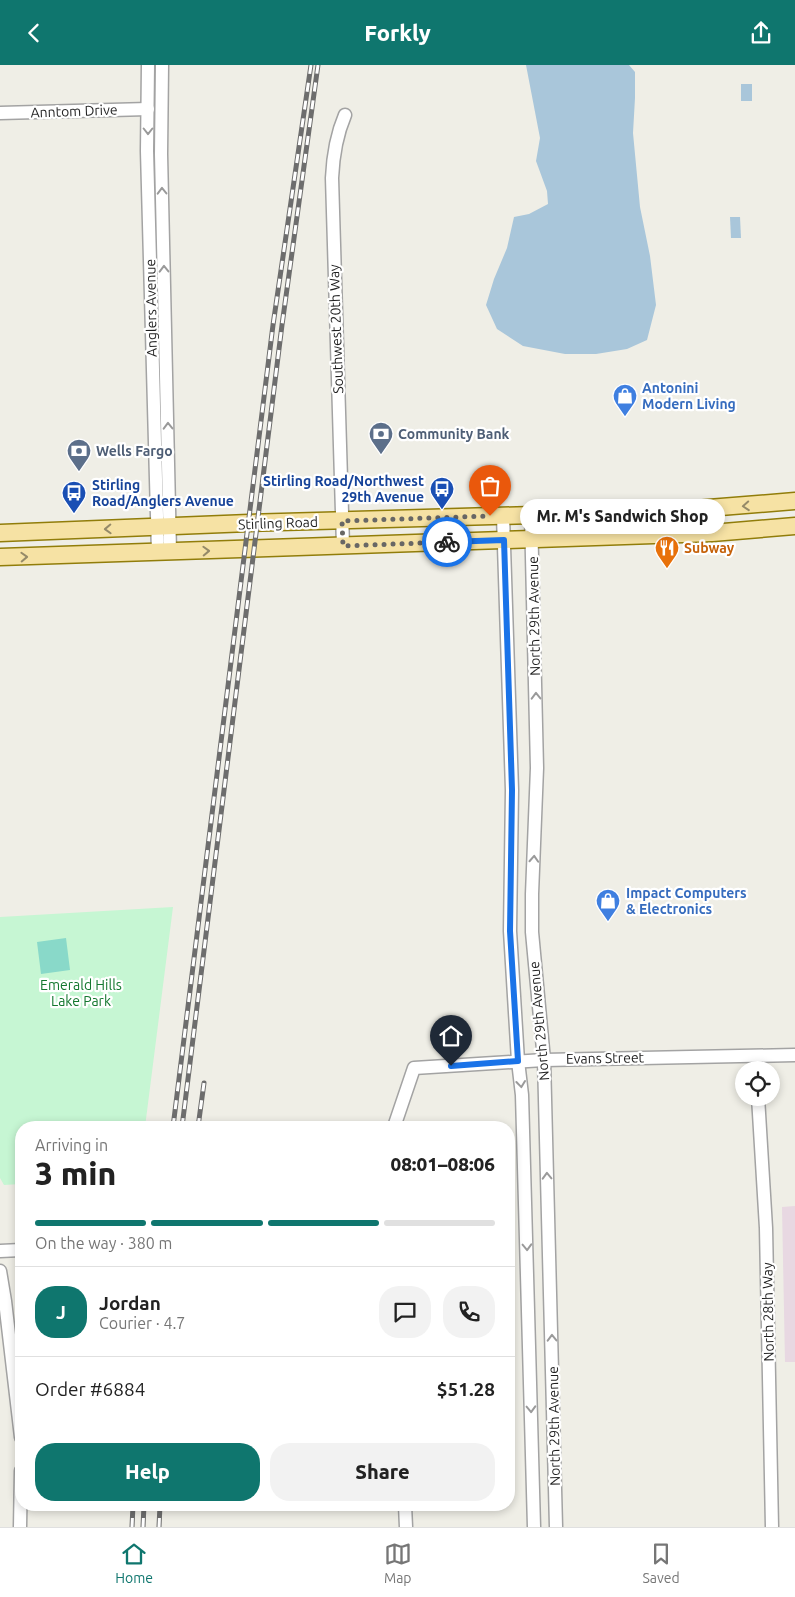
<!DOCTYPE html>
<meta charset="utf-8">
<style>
body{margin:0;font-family:Ubuntu,sans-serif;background:#f2f2f2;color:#222;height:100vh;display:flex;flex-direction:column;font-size:19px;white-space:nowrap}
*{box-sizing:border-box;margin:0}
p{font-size:16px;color:#767676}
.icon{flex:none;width:28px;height:28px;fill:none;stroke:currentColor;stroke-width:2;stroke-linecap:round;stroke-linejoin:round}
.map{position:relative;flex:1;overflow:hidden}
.drawer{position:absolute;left:15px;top:1056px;width:500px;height:390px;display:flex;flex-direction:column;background:#fff;border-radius:20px;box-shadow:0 2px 8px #0003}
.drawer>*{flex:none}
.buttons{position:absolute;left:735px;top:996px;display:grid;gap:10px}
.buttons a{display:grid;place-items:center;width:45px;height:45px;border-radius:50%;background:#fff;box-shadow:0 2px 8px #0003;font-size:25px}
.pin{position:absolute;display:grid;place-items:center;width:42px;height:42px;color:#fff;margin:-51px -21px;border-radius:50% 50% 50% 0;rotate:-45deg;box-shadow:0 0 5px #0007}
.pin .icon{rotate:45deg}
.courier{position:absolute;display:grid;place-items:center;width:50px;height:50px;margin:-25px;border:4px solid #1a73e8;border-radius:50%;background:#fff;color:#222;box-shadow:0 1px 6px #0007}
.bubble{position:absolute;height:35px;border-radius:18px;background:#fff;box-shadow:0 2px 8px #0003;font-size:16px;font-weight:800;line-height:35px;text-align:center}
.headline em{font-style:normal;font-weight:800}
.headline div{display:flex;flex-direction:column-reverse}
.headline{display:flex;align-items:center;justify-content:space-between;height:85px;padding:0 20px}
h1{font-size:32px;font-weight:800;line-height:38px}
.bar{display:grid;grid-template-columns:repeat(4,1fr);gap:8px 5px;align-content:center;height:60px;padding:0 20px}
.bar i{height:6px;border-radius:4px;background:#e0e0e0}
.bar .on{background:#0f766e}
.bar p{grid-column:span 4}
.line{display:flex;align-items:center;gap:12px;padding:0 20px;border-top:1px solid #e0e0e0}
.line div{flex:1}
.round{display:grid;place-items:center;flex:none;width:52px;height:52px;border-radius:20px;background:#f2f2f2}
.primary-button{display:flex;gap:10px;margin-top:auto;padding:10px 20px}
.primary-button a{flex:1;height:58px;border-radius:20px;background:#0f766e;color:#fff;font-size:20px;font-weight:800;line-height:58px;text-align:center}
.primary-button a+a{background:#f2f2f2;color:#222}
header{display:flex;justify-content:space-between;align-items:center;height:65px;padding:0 20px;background:#0f766e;color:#fff;font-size:22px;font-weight:800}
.dock{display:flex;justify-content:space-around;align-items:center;height:70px;border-top:1px solid #e0e0e0;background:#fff;font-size:14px;color:#767676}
.dock a{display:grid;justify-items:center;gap:2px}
.dock .on{color:#0f766e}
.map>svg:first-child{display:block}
.industrial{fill:#e8d8e2}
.park{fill:#c6f6d3}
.pitch{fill:#89d9c9}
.water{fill:#a9c6da}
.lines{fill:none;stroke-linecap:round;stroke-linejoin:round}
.minor-casing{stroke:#a3a3a3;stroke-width:15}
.major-casing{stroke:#917d0a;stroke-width:19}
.minor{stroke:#fff;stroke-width:12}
.major{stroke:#f6e2a4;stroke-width:16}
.rail-casing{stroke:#6d6d6d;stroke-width:5}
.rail{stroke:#fff;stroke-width:3;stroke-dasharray:9;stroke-linecap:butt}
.oneway{stroke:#9a9a9a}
.oneway2{stroke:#958a68}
.done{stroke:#686765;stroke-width:5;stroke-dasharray:0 9}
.route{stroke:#1a73e8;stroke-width:6}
.labels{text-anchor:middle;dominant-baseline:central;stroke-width:4.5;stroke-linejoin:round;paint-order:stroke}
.street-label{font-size:14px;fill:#1f1f1f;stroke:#fff}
.shop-label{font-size:14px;font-weight:bold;fill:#366cbe;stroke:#fff;text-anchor:start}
.service-label{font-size:14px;font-weight:bold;fill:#4e5e75;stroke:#fff;text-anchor:start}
.transit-label{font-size:14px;font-weight:bold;fill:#164399;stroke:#fff;text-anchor:end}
.food-label{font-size:14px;font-weight:bold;fill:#c56008;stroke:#fff;text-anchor:start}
.park-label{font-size:14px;fill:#13772e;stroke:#fff}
</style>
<header><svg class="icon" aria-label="back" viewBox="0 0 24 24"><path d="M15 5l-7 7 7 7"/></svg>Forkly<svg class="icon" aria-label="share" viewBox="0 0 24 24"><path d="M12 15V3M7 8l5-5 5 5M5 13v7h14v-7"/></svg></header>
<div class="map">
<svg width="795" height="1462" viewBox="0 0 795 1462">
<rect width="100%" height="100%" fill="#efeee6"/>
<g class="industrial">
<path d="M795,1141v156h-10l-3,-155z"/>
<path d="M165,1440h144l-144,3z"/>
</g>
<path class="park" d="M173,842l-28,220h-124v57l-17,1 -4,-7v-261z"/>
<path class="pitch" d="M66,873l4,32 -29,4 -4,-32z"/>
<g class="water">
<path d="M526,0h103l6,7v26l-2,35 7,74 10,49 6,49 -9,35 -20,9 -31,5h-31l-42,-8 -26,-17 -11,-24 8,-26 13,-31 7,-31 15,-3 19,-10 -1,-13 -11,-30 4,-23z"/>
<rect x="741" y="19" width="11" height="17"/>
<path d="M730,152h10l1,21h-10z"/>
</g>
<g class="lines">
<defs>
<g id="minor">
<path d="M148,0l-1,86 11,401"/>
<path d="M162,0l-1,89 9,398"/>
<path d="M0,48l148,-4"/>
<path d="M531,450l6,253 -5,126v38l12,128 12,467"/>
<path d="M503,451l9,274 -2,141 8,130 4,34 12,432"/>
<path d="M343,481l-11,-368c1,-22 4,-42 13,-63"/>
<path d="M758,1032l8,131 6,299"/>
<path d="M395,1062v-3l19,-56 130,-8 251,-5"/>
<path d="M0,1186l21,-1"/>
<path d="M0,1206l5,30 16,136"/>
<path d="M405,1440l1,22"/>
<path d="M20,1462l1,-56"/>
</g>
<g id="major">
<path d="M0,468l249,-10 422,-12 124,-10"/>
<path d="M0,492l712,-24 83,-7"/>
</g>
</defs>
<use href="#minor" class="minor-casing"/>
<use href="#major" class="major-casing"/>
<use href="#minor" class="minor"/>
<use href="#major" class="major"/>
<defs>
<g id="rail">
<path d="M173,1062l100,-802 38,-260"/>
<path d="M182,1062l100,-802 36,-260"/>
<path d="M198,1062l6,-44"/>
<path d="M132,1462l1,-22"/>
<path d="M143,1462l1,-22"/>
<path d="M159,1462l1,-22"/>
</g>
</defs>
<use href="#rail" class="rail-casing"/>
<use href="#rail" class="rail"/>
</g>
<defs><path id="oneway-chevron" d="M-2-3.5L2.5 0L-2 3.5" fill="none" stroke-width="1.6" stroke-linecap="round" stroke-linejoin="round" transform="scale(1.25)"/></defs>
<g class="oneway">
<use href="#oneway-chevron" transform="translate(148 66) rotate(90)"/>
<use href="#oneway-chevron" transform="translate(162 126) rotate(-91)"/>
<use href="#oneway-chevron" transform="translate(164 204) rotate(-91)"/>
<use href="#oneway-chevron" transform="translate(168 361) rotate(-91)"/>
<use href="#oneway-chevron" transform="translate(536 631) rotate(-91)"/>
<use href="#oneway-chevron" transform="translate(534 794) rotate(-87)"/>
<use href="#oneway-chevron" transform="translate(521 1019) rotate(83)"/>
<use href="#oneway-chevron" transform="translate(547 1111) rotate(-92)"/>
<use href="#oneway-chevron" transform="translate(527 1182) rotate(88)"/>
<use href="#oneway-chevron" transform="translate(552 1273) rotate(-91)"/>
<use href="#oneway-chevron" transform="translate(531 1344) rotate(88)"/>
</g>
<g class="oneway2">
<use href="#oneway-chevron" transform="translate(746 441) rotate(176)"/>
<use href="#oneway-chevron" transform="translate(108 464) rotate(178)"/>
<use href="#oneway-chevron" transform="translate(206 486) rotate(-2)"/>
<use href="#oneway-chevron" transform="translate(24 492) rotate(-2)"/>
</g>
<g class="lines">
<path class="done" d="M447,477l-104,4 -1,-25 148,-5"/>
<path class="route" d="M447,477l57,-2 8,250 -2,141 8,130 -67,5"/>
</g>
<defs>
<symbol id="shop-pin" viewBox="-11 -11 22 30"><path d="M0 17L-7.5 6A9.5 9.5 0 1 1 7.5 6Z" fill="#3f7fe0" stroke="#fff"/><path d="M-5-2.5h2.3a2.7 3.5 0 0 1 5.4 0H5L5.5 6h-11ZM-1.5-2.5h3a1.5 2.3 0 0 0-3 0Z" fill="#fff"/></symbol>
<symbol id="bank-pin" viewBox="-11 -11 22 30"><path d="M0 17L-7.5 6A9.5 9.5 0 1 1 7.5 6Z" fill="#5c6f8a" stroke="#fff"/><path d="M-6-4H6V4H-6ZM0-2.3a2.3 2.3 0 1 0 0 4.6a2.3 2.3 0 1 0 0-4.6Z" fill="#fff"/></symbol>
<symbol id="bus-pin" viewBox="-11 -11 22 30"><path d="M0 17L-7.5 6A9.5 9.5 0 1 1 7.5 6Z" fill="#1a4fb4" stroke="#fff"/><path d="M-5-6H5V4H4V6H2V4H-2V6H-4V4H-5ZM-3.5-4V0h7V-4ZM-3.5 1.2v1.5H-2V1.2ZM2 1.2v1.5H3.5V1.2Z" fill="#fff"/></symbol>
<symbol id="restaurant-pin" viewBox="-11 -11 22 30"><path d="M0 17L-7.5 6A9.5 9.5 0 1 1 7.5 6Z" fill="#e8710a" stroke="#fff"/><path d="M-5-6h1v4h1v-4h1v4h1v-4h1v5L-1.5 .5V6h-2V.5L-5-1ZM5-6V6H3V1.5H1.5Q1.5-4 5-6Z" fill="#fff"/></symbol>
</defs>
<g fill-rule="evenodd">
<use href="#shop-pin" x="611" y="317" width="28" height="38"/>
<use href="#bank-pin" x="367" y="355" width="28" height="38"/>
<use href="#bank-pin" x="65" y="372" width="28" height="38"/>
<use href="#bus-pin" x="428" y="410" width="28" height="38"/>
<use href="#bus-pin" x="60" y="414" width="28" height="38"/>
<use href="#restaurant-pin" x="653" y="469" width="28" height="38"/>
<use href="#shop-pin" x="594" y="822" width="28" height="38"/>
</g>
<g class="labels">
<g class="street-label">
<text transform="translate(74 46) rotate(-2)">Anntom Drive</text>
<text transform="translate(151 243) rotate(-91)">Anglers Avenue</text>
<text transform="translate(336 264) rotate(-92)">Southwest 20th Way</text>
<text transform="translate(278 458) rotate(-2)">Stirling Road</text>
<text transform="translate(534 551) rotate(-91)">North 29th Avenue</text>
<text transform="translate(539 956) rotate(-95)">North 29th Avenue</text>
<text transform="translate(605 993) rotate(-1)">Evans Street</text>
<text transform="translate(768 1247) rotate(-91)">North 28th Way</text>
<text transform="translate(554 1361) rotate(-91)">North 29th Avenue</text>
</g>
<g class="shop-label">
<text x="642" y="323">Antonini<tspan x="642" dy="16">Modern Living</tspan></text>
<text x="626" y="828">Impact Computers<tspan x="626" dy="16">&amp; Electronics</tspan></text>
</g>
<g class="service-label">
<text x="398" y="369">Community Bank</text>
<text x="96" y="386">Wells Fargo</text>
</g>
<g class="transit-label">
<text x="424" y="416">Stirling Road/Northwest<tspan x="424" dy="16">29th Avenue</tspan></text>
<text x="92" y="420" text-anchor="start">Stirling<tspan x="92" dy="16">Road/Anglers Avenue</tspan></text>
</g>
<g class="food-label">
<text x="684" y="483">Subway</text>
</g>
<g class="park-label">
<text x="81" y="920">Emerald Hills<tspan x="81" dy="16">Lake Park</tspan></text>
</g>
</g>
</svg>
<div class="buttons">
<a><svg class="icon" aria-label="locate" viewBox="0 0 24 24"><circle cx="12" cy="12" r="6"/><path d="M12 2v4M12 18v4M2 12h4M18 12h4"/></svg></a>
</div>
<div class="pin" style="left:490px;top:451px;background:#ea580c"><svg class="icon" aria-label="bag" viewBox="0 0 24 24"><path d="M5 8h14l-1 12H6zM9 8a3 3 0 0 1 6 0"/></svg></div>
<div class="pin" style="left:451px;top:1001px;background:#1f2937"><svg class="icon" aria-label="home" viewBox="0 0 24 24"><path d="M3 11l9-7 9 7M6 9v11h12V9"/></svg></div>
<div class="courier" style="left:447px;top:477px"><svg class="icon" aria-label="bike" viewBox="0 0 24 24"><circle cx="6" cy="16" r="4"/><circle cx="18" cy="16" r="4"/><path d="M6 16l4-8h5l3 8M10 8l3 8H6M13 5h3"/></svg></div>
<div class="bubble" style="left:520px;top:434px;width:205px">Mr. M's Sandwich Shop</div>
<section class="drawer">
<div class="headline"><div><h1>3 min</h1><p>Arriving in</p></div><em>08:01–08:06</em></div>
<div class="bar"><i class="on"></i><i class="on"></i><i class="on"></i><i></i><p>On the way · 380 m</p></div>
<div class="line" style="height:90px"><b class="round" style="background:#0f766e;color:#fff">J</b><div><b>Jordan</b><p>Courier · 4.7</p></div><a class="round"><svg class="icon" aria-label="chat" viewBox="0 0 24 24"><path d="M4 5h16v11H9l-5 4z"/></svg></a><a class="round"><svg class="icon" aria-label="phone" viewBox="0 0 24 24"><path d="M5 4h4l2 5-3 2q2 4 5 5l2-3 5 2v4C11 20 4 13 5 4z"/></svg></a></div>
<div class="line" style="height:65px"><div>Order #6884</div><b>$51.28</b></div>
<div class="primary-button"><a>Help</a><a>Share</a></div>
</section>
</div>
<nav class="dock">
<a class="on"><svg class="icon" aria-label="home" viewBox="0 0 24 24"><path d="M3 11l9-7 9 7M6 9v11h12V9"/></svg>Home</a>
<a><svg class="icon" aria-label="map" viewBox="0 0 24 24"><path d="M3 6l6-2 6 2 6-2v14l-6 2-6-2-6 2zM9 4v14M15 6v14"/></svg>Map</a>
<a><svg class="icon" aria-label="saved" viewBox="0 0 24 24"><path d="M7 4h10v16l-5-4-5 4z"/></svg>Saved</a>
</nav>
